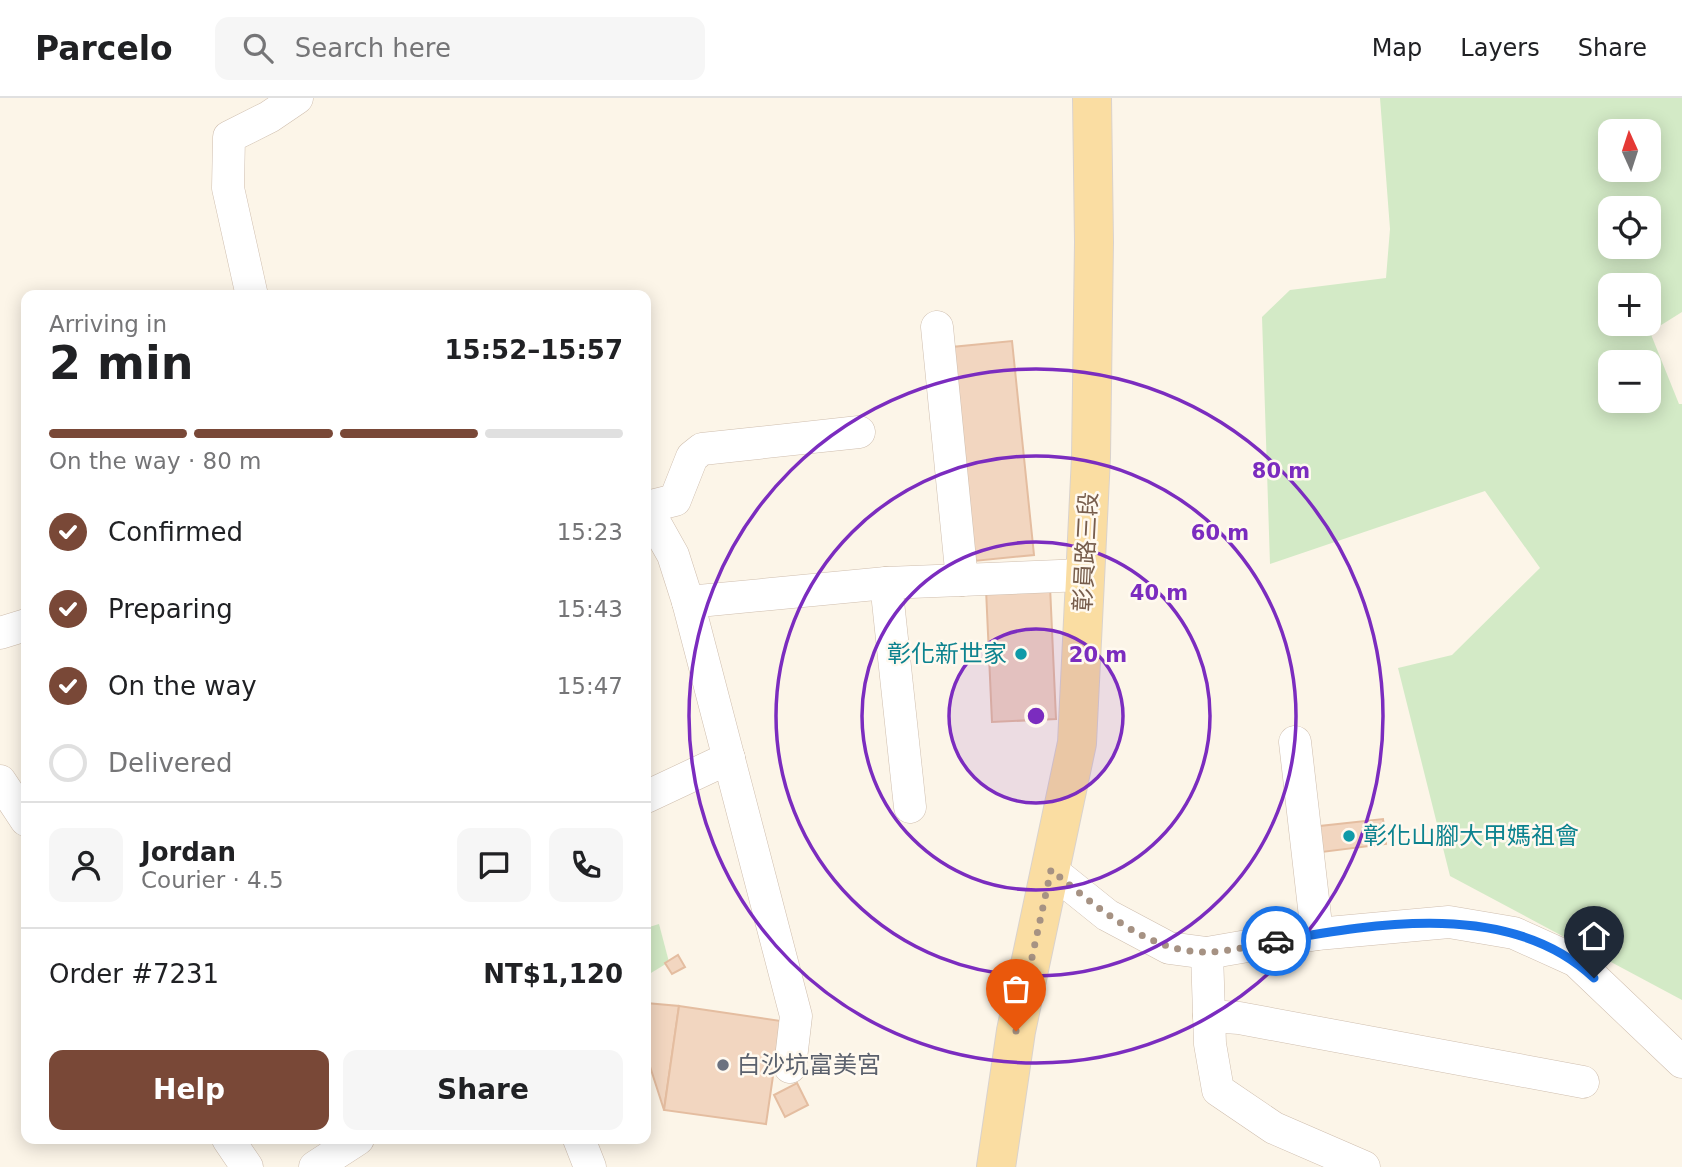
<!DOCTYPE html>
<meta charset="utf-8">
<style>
body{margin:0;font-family:"DejaVu Sans","Noto Sans TC",sans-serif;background:#f6f6f6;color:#202124;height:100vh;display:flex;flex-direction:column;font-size:26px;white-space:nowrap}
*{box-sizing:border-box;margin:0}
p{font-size:23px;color:#757577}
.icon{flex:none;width:38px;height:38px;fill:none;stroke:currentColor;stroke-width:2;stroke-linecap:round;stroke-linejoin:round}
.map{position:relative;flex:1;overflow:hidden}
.panel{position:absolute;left:21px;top:192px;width:630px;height:854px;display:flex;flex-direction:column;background:#fff;border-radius:14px;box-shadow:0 4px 18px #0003}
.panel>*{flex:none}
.needle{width:46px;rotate:357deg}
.buttons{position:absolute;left:1598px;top:21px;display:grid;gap:14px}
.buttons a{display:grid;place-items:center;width:63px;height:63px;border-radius:14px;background:#fff;box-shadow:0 4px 18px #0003;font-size:35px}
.pin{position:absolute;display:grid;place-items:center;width:60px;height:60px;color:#fff;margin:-72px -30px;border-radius:50% 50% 50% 0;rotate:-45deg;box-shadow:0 0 7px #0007}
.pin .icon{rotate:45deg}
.courier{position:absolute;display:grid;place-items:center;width:70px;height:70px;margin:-35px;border:5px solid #1a73e8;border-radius:50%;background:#fff;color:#222;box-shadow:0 2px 9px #0007}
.summary em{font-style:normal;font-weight:700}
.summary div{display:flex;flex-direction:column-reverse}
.summary{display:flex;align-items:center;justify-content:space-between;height:119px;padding:0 28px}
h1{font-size:46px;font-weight:700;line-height:52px}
.bar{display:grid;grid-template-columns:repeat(4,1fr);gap:10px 7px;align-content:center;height:84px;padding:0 28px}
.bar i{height:9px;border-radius:5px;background:#e0e0e0}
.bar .on{background:#794837}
.bar p{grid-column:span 4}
.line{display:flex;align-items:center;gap:18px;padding:0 28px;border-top:2px solid #e0e0e0}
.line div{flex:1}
.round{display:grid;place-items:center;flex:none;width:74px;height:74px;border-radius:14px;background:#f6f6f6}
ol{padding:0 28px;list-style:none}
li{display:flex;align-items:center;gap:21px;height:77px}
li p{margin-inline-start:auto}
li .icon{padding:7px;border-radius:50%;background:#794837;color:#fff;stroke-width:4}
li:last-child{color:#757577}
li i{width:38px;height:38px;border:4px solid #e0e0e0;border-radius:50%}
.button{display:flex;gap:14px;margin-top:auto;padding:14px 28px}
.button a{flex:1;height:80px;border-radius:14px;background:#794837;color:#fff;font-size:28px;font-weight:700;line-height:80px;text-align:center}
.button a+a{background:#f6f6f6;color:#202124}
header{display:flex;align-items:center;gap:42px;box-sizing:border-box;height:98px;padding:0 35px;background:#fff;border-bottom:2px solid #e0e0e0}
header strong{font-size:33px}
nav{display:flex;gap:38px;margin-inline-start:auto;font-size:24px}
.search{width:490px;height:63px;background:#f6f6f6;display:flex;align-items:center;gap:18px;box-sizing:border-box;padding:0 24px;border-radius:14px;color:#757577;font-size:26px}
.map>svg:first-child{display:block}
.green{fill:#d3eac6;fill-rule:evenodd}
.building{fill:#f2d6c0;stroke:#e4bda0;stroke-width:2}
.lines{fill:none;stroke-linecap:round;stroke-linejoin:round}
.minor-casing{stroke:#cfbeae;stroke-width:33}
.major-casing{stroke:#d9d2cd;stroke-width:40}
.minor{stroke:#fff;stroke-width:32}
.major{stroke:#fadda2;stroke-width:38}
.done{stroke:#a69283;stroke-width:7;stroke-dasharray:0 12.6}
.route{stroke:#1a73e8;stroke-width:9}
.ring{fill:none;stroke:#7b2cbf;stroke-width:3.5}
.culture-dot{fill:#0f9aa8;stroke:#fff9ef;stroke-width:2.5}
.worship-dot{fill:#6b7280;stroke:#fff9ef;stroke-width:2.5}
.labels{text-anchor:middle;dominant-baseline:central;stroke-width:5;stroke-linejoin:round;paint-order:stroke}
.street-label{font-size:24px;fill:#775d4c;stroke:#fff9ef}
.culture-label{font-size:24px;fill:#0d838f;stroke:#fff9ef;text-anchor:end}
.worship-label{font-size:24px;fill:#5b616d;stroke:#fff9ef;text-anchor:start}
.centre{fill:#7b2cbf;stroke:#fff9ef;stroke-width:3.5}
.ring-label{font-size:21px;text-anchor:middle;font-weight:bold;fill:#7b2cbf;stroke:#fff9ef;stroke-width:5;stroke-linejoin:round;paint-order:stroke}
</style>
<header>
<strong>Parcelo</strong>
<div class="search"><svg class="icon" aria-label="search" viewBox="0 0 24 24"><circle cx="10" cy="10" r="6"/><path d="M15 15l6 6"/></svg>Search here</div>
<nav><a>Map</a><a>Layers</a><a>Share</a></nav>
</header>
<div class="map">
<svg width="1682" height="1069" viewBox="0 0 1682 1069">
<rect width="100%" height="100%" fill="#fcf5e8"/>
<g class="green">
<path d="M1380,0h302v214l-32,20 29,72h3v596l-232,-124 -52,-208 54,-13 88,-87 -55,-77 -215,73 -8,-247 28,-27 96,-12 4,-49zM1610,33h38v39h-38zM1610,110h38v39h-38zM1610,187h38v39h-38zM1610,264h38v39h-38z"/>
<path d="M659,826l10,38 -23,14v-48z"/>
</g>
<g class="building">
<path d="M1012,243l22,214 -60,6 -22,-214z"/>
<path d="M1050,488l6,133 -64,3 -6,-133z"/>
<path d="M1383,721l3,25 -72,9 -3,-26z"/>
<path d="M678,857l7,12 -13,7 -7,-11z"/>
<path d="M646,905l33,3 -15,104 -18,-56z"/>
<path d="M679,908l102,15 -15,103 -102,-14z"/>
<path d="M797,985l11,22 -23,12 -11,-22z"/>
</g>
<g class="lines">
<defs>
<g id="minor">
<path d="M252,198l-24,-108 1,-51 40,-20 28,-19"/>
<path d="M937,229l25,253"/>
<path d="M646,409l27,48 15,47 198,-19 198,-8"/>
<path d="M647,409l28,-7 17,-43 10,-8 157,-17"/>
<path d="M886,485l24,224"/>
<path d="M688,504l108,414 -6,51"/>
<path d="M0,535l26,-8"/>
<path d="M1295,644l22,192"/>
<path d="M0,683l26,39"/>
<path d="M646,699l83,-39"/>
<path d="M1051,772l56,45 62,33 38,5 110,-19 132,-12 65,11 62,28 106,101"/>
<path d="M1207,855l3,91 8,46 56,38 90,39"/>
<path d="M1209,918l30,2 344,64"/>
<path d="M228,1041l19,28"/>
<path d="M579,1041l11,28"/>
<path d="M315,1069l43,-28"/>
</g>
<path id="major" d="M996,1069l20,-136 61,-288 14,-286 3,-215 -2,-144"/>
</defs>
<use href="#minor" class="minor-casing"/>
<use href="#major" class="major-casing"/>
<use href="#minor" class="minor"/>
<use href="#major" class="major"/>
</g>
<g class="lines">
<path class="done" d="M1016,933l35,-161c44,35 96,83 156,82 22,0 47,-7 69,-11"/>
<path class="route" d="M1276,843c101,-18 236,-41 318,37"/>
</g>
<circle cx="1036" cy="618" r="87" fill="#7b2cbf" fill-opacity=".12"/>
<g class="ring">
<circle cx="1036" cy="618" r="87"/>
<circle cx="1036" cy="618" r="174"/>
<circle cx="1036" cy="618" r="260"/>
<circle cx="1036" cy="618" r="347"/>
</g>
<g class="culture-dot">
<circle cx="1021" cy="556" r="7"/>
<circle cx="1349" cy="738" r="7"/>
</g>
<circle class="worship-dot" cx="723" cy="967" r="7"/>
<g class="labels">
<g class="street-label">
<text transform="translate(1086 454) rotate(-87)">彰員路三段</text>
</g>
<g class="culture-label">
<text x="1007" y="556">彰化新世家</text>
<text x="1363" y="738" text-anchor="start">彰化山腳大甲媽祖會</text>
</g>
<g class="worship-label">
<text x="737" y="967">白沙坑富美宮</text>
</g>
</g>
<circle cx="1036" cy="618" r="10" class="centre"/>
<g class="ring-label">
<text x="1281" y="380">80 m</text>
<text x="1220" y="442">60 m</text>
<text x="1159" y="502">40 m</text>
<text x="1098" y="564">20 m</text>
</g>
</svg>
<div class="buttons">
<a><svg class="needle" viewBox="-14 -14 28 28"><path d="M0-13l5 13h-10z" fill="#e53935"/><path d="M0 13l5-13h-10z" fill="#757577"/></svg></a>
<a><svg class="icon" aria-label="locate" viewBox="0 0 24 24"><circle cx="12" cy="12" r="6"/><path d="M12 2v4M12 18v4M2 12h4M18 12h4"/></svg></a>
<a>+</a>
<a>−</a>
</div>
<div class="pin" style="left:1016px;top:933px;background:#ea580c"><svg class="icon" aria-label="bag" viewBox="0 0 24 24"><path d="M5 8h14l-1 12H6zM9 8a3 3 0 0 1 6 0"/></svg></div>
<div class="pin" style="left:1594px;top:880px;background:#1f2937"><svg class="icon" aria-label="home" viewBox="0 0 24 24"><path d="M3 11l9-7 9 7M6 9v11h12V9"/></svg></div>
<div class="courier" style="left:1276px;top:843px"><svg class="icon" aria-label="car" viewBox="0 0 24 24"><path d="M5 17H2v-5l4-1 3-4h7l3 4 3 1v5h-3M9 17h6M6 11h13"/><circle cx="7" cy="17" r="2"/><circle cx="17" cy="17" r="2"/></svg></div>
<section class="panel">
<div class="summary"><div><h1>2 min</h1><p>Arriving in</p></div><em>15:52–15:57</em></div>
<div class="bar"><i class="on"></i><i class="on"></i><i class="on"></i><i></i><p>On the way · 80 m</p></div>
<ol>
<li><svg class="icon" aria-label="check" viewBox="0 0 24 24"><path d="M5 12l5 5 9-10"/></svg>Confirmed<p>15:23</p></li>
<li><svg class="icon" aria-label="check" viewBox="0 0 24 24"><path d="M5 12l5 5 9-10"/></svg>Preparing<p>15:43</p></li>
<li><svg class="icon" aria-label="check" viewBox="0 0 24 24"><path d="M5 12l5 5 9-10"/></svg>On the way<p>15:47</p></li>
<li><i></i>Delivered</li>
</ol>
<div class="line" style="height:126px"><a class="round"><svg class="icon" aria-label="person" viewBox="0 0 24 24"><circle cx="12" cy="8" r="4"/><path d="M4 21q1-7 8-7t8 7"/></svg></a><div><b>Jordan</b><p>Courier · 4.5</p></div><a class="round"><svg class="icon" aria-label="chat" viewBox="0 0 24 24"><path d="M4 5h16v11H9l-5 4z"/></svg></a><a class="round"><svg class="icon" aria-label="phone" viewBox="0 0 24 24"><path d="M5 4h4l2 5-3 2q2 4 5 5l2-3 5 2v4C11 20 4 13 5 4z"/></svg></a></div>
<div class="line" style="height:91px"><div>Order #7231</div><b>NT$1,120</b></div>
<div class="button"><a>Help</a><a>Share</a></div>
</section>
</div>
